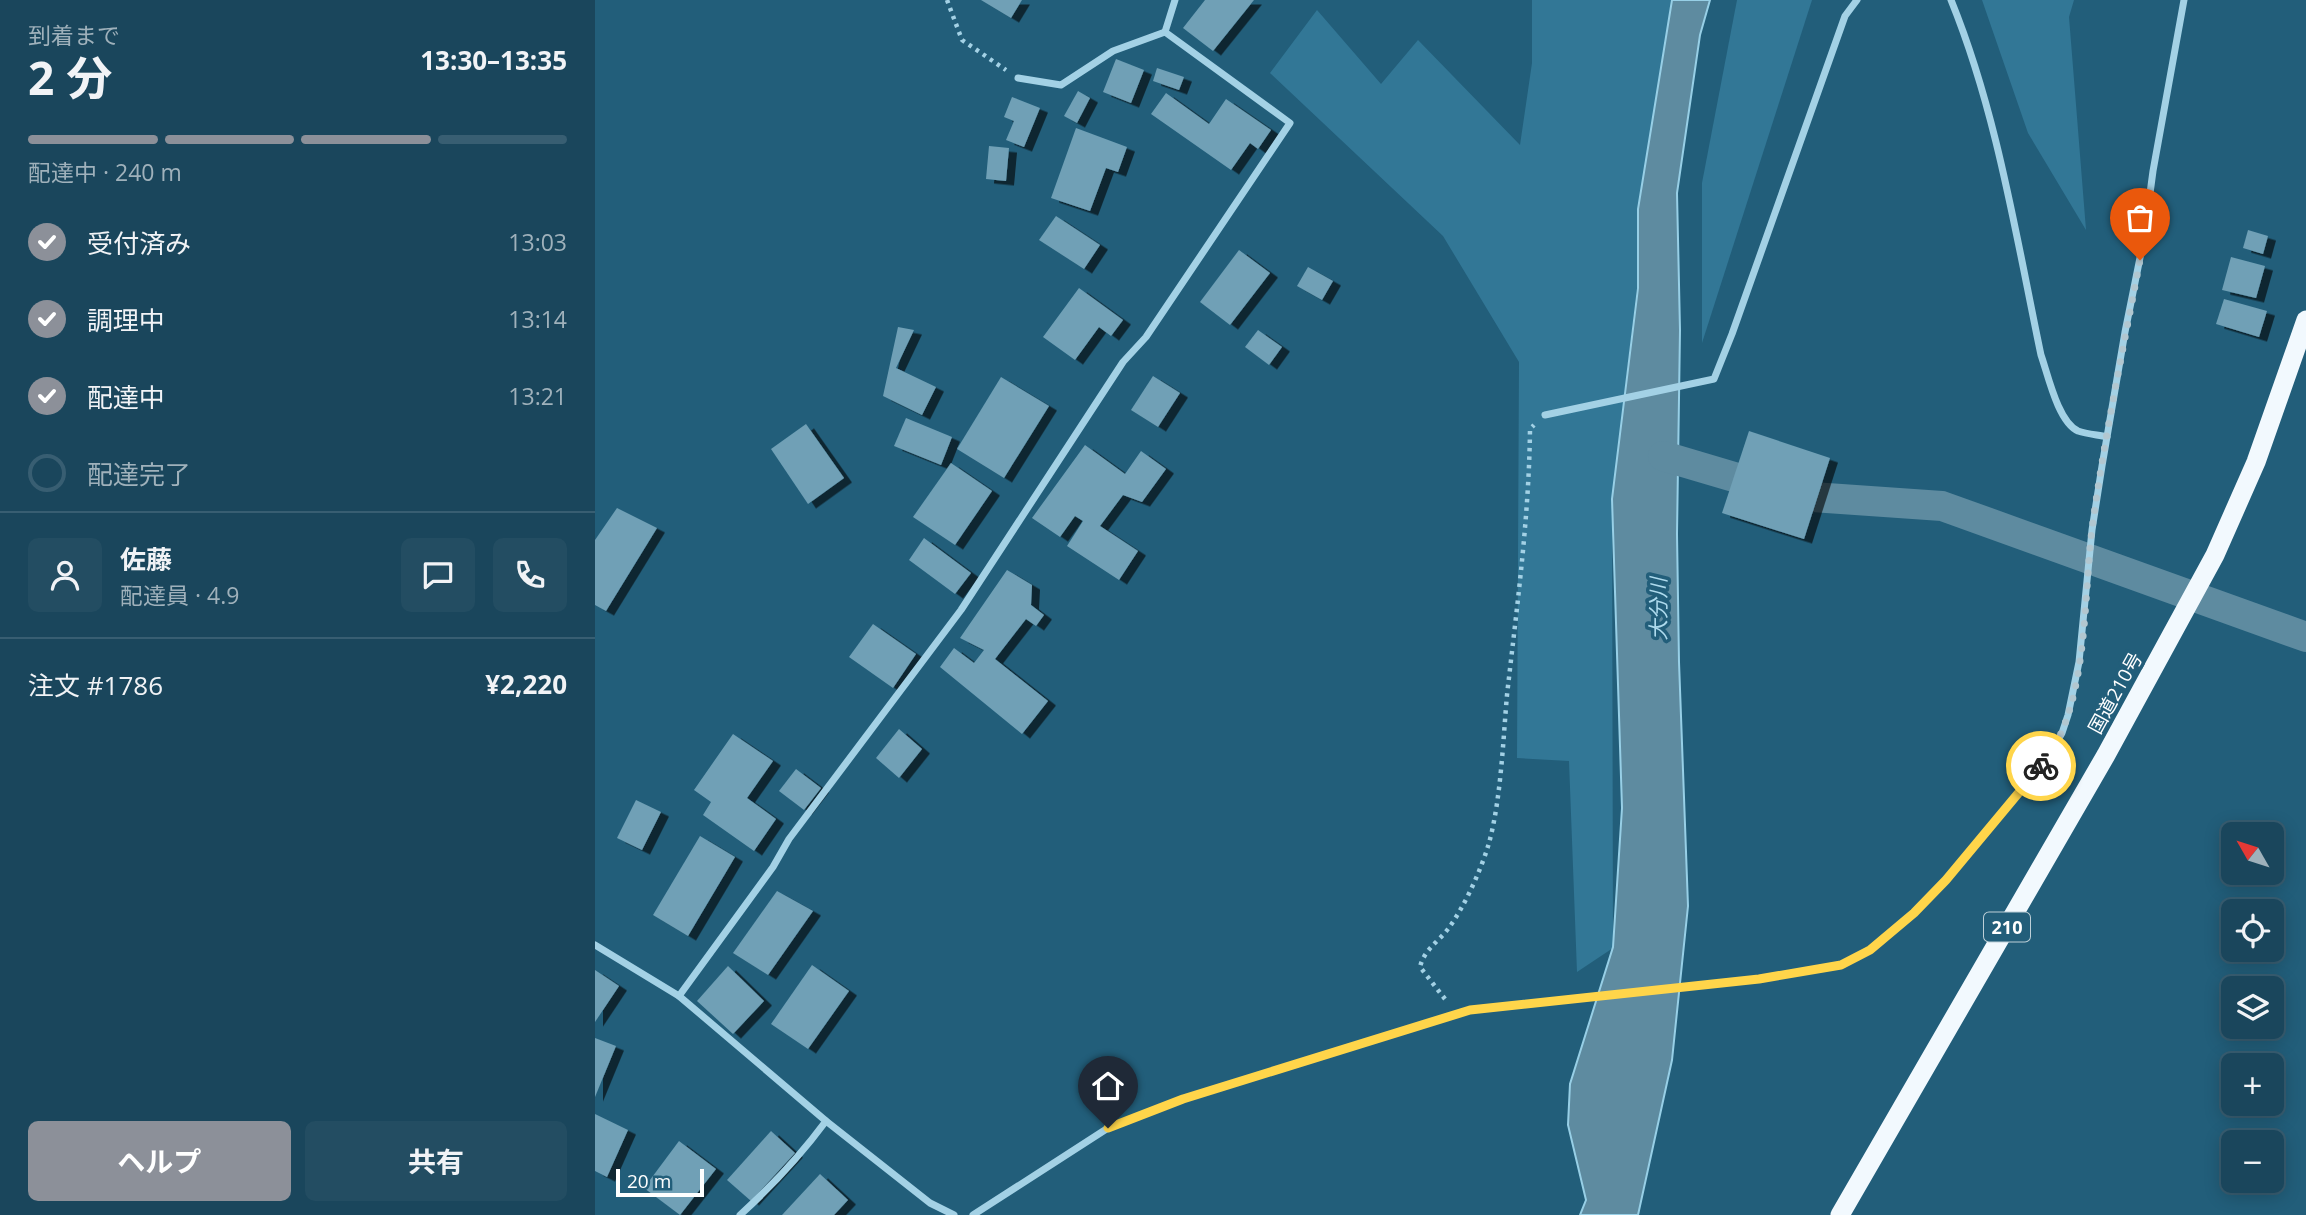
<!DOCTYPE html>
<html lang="ja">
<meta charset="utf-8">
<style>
body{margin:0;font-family:"Open Sans","Noto Sans JP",sans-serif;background:#234d62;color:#f1f3f6;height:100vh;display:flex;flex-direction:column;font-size:26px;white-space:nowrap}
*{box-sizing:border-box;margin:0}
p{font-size:23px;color:#9fb1bb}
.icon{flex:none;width:38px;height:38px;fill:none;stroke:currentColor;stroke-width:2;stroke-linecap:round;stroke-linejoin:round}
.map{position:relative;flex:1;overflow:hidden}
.details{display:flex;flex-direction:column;background:#1a465c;width:595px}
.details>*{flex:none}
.needle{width:46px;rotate:309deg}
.fabs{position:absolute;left:1626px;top:822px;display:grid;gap:14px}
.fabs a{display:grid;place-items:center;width:63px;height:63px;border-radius:10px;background:#1a465c;box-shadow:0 4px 18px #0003,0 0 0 2px #385e72;font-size:35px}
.scale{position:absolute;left:21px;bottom:18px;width:88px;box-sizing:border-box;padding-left:7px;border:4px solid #fff;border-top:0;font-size:19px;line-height:24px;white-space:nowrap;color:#fff;-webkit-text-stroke:5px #225e7a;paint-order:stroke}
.pin{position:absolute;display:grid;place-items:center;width:60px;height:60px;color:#fff;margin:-72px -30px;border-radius:50% 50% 50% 0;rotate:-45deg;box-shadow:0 0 7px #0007}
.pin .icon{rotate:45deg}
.courier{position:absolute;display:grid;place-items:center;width:70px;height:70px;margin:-35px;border:5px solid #ffd54a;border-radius:50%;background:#fff;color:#222;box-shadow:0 2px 9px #0007}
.overview em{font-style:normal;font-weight:700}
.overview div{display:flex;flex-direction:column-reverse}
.overview{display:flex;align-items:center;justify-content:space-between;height:119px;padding:0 28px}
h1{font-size:46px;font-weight:700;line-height:52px}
.bar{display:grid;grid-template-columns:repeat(4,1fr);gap:10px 7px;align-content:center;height:84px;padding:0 28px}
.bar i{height:9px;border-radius:5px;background:#385e72}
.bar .on{background:#8c9099}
.bar p{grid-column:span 4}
.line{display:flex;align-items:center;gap:18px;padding:0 28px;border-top:2px solid #385e72}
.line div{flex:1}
.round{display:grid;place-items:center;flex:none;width:74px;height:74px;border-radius:10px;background:#234d62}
ol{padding:0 28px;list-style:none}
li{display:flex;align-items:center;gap:21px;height:77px}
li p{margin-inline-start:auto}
li .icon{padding:7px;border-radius:50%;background:#8c9099;color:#fff;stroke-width:4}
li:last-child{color:#9fb1bb}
li i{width:38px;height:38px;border:4px solid #385e72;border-radius:50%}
.cta{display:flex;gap:14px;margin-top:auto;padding:14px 28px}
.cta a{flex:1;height:80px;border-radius:10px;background:#8c9099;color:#fff;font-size:28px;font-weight:700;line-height:80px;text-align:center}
.cta a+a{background:#234d62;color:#f1f3f6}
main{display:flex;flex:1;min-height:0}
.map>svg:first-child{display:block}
.green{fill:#327796}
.water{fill:#5e8ba0;stroke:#97cfe6;stroke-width:2}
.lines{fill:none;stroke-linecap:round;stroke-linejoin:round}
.canal{stroke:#5e8ba0;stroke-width:30}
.building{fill:#6fa0b6;filter:url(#shadow)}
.path{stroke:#a3d1e5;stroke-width:4.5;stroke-dasharray:3.5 5;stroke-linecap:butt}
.minor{stroke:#a3d1e5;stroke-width:7}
.trunk{stroke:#f2f9fe;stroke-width:19}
.done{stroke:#b2c7d0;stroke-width:7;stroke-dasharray:0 12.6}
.route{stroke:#ffd54a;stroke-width:9}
.labels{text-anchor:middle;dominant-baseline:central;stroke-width:7;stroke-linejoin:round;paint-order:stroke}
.shield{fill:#225e7a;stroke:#bdcfd7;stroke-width:2}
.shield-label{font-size:18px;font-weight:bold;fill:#fff}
.street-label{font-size:19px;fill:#fff;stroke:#225e7a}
.water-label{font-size:21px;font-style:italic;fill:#aedaed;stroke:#225e7a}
</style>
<main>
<section class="details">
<div class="overview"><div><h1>2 分</h1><p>到着まで</p></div><em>13:30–13:35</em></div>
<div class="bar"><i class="on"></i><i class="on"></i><i class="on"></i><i></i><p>配達中 · 240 m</p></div>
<ol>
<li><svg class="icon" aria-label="check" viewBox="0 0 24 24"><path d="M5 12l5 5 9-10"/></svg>受付済み<p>13:03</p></li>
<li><svg class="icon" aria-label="check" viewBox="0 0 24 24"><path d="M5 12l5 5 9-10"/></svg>調理中<p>13:14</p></li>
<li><svg class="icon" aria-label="check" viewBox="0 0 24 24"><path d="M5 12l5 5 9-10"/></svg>配達中<p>13:21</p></li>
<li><i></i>配達完了</li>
</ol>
<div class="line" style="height:126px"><a class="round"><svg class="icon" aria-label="person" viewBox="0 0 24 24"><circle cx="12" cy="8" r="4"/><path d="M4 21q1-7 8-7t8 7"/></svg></a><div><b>佐藤</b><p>配達員 · 4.9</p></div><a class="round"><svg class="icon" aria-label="chat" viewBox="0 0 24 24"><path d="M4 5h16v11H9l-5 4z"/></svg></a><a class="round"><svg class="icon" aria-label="phone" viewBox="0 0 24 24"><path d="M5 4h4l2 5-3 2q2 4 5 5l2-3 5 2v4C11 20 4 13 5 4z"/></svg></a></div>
<div class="line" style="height:91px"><div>注文 #1786</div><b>¥2,220</b></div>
<div class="cta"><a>ヘルプ</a><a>共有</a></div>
</section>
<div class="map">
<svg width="1711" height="1215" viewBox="0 0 1711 1215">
<defs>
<filter id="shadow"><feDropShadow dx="8" dy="4.5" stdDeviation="0" flood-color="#0009"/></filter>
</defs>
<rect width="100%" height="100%" fill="#225e7a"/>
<g class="green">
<path d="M937,0h139l-59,499 1,449 -36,24 -8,-211 -52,-3 2,-396 -76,-126 -173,-163 47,-63 64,74 37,-44 102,105 12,-82z"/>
<path d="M1142,0h75l-110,343v-160z"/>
<path d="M1387,0h92l-5,17 17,213 -58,-97z"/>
</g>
<path class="water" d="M1077,0h38l-10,35 -23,158 3,137 -3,204 2,128 9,244 -16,154 -34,155h-58l6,-15 -18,-75 2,-41 43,-137 9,-139 -10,-309 26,-211v-79z"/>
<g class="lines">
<path class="canal" d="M1068,456l135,40 144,10 364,131"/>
</g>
<g class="building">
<path d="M386,0h41l-11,18z"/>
<path d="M610,0h49l-41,51 -30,-23z"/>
<path d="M521,59l28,11 -13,33 -28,-11z"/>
<path d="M562,68l27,9 -5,13 -26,-9z"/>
<path d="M483,91l12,7 -13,25 -13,-7z"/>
<path d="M571,93l43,31 17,-25 45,31 -13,19 -8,-6 -19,27 -80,-56z"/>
<path d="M417,97l28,11 -16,39 -18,-7 8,-19 -10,-4z"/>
<path d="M481,128l51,19 -9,25 -12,-4 -16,43 -39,-13z"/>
<path d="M394,146l20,2 -3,33 -20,-2z"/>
<path d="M461,216l44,29 -16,24 -45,-29z"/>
<path d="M1653,230l20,6 -5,18 -20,-6z"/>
<path d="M644,250l31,23 -40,52 -30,-23z"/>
<path d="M1636,257l34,9 -9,32 -34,-8z"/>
<path d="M713,267l25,14 -11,19 -25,-14z"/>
<path d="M484,288l44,32 -12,16 -12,-9 -24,33 -32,-23z"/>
<path d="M1629,299l43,12 -8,26 -43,-13z"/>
<path d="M303,327l16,3 -18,38 40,19 -14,28 -39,-19z"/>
<path d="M663,330l24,17 -13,18 -24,-18z"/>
<path d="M558,376l27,17 -22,34 -27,-17z"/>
<path d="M406,377l48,29 -45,72 -47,-29z"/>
<path d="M311,418l46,19 -11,28 -47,-19z"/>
<path d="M211,424l38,54 -36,26 -37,-55z"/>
<path d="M1154,431l81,27 -26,81 -82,-26z"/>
<path d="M490,445l40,29 16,-23 25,18 -24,33 -19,-7 -23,31 38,25 -19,29 -52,-34 16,-25 -8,-5 -15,21 -28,-19z"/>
<path d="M356,463l41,28 -37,54 -42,-28z"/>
<path d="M22,508l40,20 -51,83 -11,-6v-65z"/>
<path d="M329,538l47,35 -16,21 -46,-34z"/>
<path d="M412,570l25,15 -1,20 13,10 -8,11 -10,-7 -31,40 53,42 -26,33 -82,-67 14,-19 20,15 10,-13 -24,-12z"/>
<path d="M278,624l43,30 -23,34 -44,-31z"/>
<path d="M304,729l23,20 -23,29 -23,-20z"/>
<path d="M138,734l40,27 -26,37 29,21 -22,32 -51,-36 8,-13 -17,-12z"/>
<path d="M201,769l25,19 -17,22 -25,-19z"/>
<path d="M41,800l25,12 -19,38 -25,-12z"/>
<path d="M105,836l35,21 -47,79 -35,-21z"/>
<path d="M182,891l36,20 -45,64 -35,-22z"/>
<path d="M217,965l37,26 -41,58 -37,-25z"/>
<path d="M133,966l36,35 -31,33 -36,-33z"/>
<path d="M0,970l24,16 -24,36z"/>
<path d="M0,1038l21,8 -21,51z"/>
<path d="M0,1114l33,16 -21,47 -12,-6z"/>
<path d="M176,1131l24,22 -44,48 -24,-21z"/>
<path d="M84,1141l37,28 -36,46 -36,-27z"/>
<path d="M225,1174l28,26 -14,15h-52z"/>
</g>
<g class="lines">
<g class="path">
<path d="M352,0l15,40 44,30"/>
<path d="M850,999l-25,-32c4,-17 18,-25 28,-38 17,-23 33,-59 41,-86 12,-44 14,-102 18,-148 10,-89 22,-177 23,-266l4,-4"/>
</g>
<g class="minor">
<path d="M1356,0c46,113 65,236 90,355 7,20 17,67 37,76 9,3 20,4 29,6"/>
<path d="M570,32l10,-32"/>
<path d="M423,78l43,7 52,-34 52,-19"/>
<path d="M950,415l169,-36 18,-45 113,-318 12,-16"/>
<path d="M0,945l84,51 147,125 104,82 24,12"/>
<path d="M84,996l94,-129 16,-28 172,-229 162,-248 23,-25 144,-214 -125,-91"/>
<path d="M145,1215c32,-29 60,-59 86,-94"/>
<path d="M378,1215l135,-87 75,-29 287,-89 289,-31 82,-14 29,-15 44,-37 32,-33 101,-121 15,-26 6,-18 11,-53 13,-132 10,-64 23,-134 19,-94 9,-67 31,-171"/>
</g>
<path class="trunk" d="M1245,1215l266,-460 109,-200 41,-93 50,-142"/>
</g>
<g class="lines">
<path class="done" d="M1446,766c48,-57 42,-165 51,-237 12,-90 31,-179 48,-269"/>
<path class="route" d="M513,1128l75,-29 287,-89 289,-31 82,-14 29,-15 44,-37 32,-33 95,-114"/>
</g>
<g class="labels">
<rect class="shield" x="1389" y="912.5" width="46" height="29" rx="5"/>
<g class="shield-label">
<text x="1412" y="927">210</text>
</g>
<g class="street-label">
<text transform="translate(1520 693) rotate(-61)">国道210号</text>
</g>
<g class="water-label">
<text transform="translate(1063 609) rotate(-90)">大分川</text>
</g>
</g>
</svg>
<div class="fabs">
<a><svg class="needle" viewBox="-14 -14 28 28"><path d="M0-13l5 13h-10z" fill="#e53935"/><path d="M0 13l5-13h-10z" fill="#9fb1bb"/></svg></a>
<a><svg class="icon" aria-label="locate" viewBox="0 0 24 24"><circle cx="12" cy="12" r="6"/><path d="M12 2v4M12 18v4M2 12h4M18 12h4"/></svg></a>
<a><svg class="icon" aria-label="layers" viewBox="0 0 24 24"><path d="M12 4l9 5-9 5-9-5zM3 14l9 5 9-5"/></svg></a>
<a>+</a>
<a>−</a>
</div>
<div class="scale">20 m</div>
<div class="pin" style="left:1545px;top:260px;background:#ea580c"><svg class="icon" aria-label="bag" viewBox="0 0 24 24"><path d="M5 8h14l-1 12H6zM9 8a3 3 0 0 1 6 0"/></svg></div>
<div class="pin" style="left:513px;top:1128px;background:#1f2937"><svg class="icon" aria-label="home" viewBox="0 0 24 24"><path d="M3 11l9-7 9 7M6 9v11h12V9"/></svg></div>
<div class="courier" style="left:1446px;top:766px"><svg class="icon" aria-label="bike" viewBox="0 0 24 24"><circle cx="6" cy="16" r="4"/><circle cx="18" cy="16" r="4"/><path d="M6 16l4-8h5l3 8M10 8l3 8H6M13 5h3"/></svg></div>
</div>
</main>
